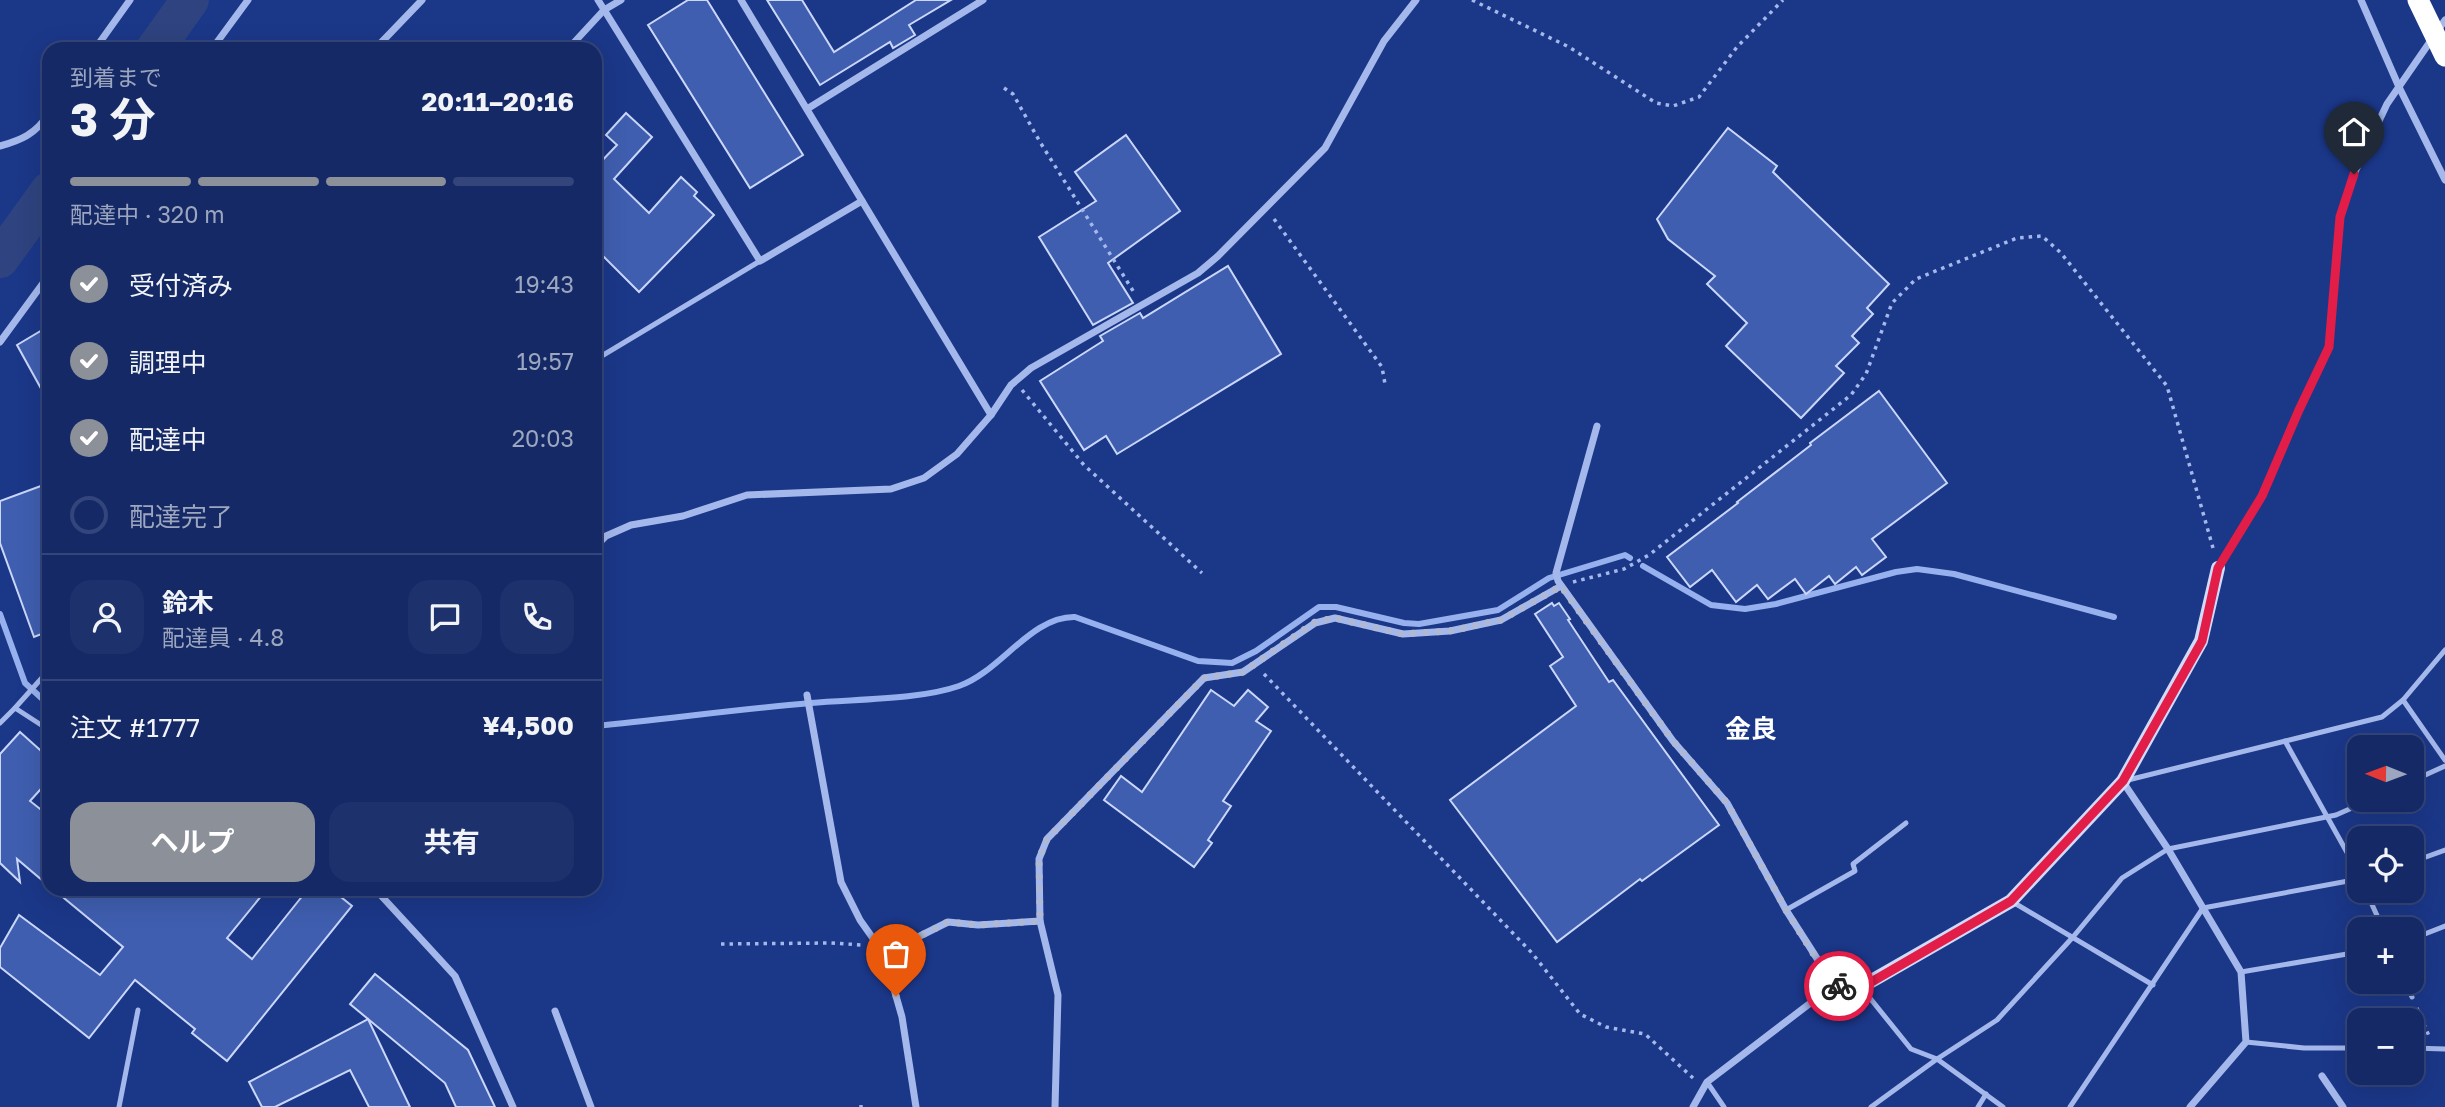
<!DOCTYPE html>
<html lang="ja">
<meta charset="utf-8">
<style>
body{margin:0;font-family:"Golos Text","Noto Sans JP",sans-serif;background:#1d316c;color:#f1f3f6;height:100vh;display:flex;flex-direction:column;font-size:26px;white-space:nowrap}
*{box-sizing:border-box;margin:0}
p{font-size:23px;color:#9da6bf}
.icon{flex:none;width:38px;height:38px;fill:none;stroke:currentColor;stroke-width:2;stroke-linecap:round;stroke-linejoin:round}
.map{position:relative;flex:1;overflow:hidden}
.details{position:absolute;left:42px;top:42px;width:560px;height:854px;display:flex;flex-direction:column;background:#142966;border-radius:21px;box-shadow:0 7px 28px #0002,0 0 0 2px #33457a}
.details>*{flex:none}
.needle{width:46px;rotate:271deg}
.fabs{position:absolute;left:2347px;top:735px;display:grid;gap:14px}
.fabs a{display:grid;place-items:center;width:77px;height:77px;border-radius:14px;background:#142966;box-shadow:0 7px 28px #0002,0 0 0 2px #33457a;font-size:35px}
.pin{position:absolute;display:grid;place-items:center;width:60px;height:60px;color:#fff;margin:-72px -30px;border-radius:50% 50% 50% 0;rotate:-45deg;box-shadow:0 0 7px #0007}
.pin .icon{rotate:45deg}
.courier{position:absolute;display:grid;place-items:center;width:70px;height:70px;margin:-35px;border:5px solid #e11d48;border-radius:50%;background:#fff;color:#222;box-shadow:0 2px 9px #0007}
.summary em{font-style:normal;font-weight:700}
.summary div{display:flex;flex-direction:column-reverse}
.summary{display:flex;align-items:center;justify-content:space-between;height:119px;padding:0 28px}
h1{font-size:46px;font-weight:700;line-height:52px}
.bar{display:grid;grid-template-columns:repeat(4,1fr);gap:10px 7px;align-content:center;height:84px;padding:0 28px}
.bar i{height:9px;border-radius:5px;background:#33457a}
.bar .selected{background:#8c9099}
.bar p{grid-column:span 4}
.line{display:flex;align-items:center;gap:18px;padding:0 28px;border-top:2px solid #33457a}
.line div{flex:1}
.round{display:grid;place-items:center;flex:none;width:74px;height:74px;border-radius:21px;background:#1d316c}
ol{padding:0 28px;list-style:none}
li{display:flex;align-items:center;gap:21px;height:77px}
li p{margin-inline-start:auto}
li .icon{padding:7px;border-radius:50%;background:#8c9099;color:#fff;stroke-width:4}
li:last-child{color:#9da6bf}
li i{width:38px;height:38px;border:4px solid #33457a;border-radius:50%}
.primary-button{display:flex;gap:14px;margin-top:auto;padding:14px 28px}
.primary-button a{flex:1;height:80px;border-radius:21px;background:#8c9099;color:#fff;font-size:28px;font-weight:700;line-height:80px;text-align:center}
.primary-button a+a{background:#1d316c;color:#f1f3f6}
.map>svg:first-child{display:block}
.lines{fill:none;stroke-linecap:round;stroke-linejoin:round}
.stream{stroke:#97b0ee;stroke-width:6}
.river{stroke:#2e437f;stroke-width:38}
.building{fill:#3f5eaf;stroke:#cad7f9;stroke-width:2}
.path{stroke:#a4b8ec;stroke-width:3.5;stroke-dasharray:3.5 5;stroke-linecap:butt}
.lane{stroke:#a4b8ec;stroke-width:5}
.street{stroke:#a4b8ec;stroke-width:7}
.secondary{stroke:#d1dbf9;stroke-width:14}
.highway-bridge{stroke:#fff;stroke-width:21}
.done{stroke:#afb9d5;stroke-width:7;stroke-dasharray:0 12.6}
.route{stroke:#e11d48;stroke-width:9}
.labels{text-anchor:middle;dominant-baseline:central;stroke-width:5;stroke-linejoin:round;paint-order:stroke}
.quarter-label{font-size:26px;font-weight:bold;fill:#fff;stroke:#1b3788}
</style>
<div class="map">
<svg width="2445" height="1107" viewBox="0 0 2445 1107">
<rect width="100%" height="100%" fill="#1b3788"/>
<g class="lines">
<g class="stream">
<path d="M1643,566l68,39 34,4 31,-5 120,-32 21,-3 37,5 160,43"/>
<path d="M0,614l25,69 24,22"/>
<path d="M595,726c72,-7 144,-17 216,-23 44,-4 108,-3 148,-17 41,-14 72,-70 116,-69l123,44 34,2 24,-12 63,-44h17l68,16 15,1 79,-14 51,-32 76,-23 5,3"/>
</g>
<g class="river">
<path d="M155,49l35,-49"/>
<path d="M0,259l49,-68"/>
</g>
</g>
<g class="building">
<path d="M688,0h19l96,155 -53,33 -102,-163z"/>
<path d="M767,0h35l32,52 82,-52h35l-42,25 6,10 -22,13 -3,-6 -70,43z"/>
<path d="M626,113l26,24 -38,42 35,34 32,-36 16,15 -3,4 20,19 -75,77 -44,-44v-80l22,-23 -11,-10z"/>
<path d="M1728,128l49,38 -4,6 116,112 -22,24 6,6 -21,22 7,7 -23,23 8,7 -43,45 -75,-72 21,-23 -40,-39 8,-8 -47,-37 -11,-20z"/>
<path d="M1126,135l54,76 -72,52 25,40 -40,22 -54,-88 57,-36 -21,-29z"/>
<path d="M1228,266l53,88 -164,100 -11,-18 -22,14 -44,-69 63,-40 -3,-5 40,-23 3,5z"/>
<path d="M49,326v77l-32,-58z"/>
<path d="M1879,391l68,92 -75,56 14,18 -24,18 -6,-8 -21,17 -6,-8 -23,18 -11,-15 -27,20 -11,-14 -21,17 -24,-32 -22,17 -23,-30 71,-54 -1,-1 74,-57 -1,-2z"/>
<path d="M49,483v148l-15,6 -34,-94v-42z"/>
<path d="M1552,603l2,3 5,-3 11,16 -2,1 41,62 4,-2 106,145 -77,56 -2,-2 -83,63 -107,-142 126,-94 -26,-40 13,-9 -28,-43z"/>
<path d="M1211,690l23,16 14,-16 20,17 -12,14 15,10 -48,70 8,5 -23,34 4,3 -18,24 -90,-67 17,-24 21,16z"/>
<path d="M20,732l29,26v22l-19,21 19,15v70l-32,-27 3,23 -20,-19v-109z"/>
<path d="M53,889h214l-40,49 25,21 56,-70h23l21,17 -125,155 -35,-28 3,-4 -60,-49 -46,58 -89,-71v-19l19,-33 81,60 23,-28z"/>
<path d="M375,974l93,76 27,57h-39l-11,-24 -95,-79z"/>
<path d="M368,1019l42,88h-41l-19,-37 -75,37h-13l-13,-25z"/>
</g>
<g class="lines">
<g class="path">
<path d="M1472,0l97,47 87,56 17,3 26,-9 38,-50 46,-47"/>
<path d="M1004,88l9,6 27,48 95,152"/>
<path d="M1274,219l108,148 3,17"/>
<path d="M1022,390l62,75 118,108"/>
<path d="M1573,582l51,-13 25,-14 202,-160 15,-21 26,-71 24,-24 101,-41 25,-2 19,17 106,133 46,162"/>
<path d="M1264,674l268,279 48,61 26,13 39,7 48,44"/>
<path d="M721,944l110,-1 31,2"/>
<path d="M2417,1008l12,28"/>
<path d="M861,1107v-2"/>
</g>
<g class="lane">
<path d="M595,360l165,-99"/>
<path d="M2403,700l42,60"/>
<path d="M15,708l34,-38"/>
<path d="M0,723l15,-15 34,22"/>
<path d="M2285,741l74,133"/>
<path d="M2128,780l254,-63 21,-17 42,-50"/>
<path d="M2412,781l33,-15"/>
<path d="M2412,862l33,-12"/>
<path d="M2366,891l17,38"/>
<path d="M2011,901l142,84"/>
<path d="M1786,910l69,-39 -2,-7 53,-41"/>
<path d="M2412,939l33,-13"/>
<path d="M2241,972l118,-20"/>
<path d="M2405,982l7,15"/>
<path d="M1861,987l50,62 26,10 66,48"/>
<path d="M2246,1042l58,6h55"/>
<path d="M2412,1048l33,1"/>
<path d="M1707,1082l17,25"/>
<path d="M119,1107l19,-97"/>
<path d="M1871,1107l66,-48 60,-39 76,-83 49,-59 46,-29 168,-34 34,-15"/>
<path d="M1978,1107l8,-13"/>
<path d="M2070,1107l133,-199 156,-29"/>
</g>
<g class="street">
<path d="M598,0l162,261 102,-60"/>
<path d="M741,0l250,415"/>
<path d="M2361,0l38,87 46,93"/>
<path d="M95,49l35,-49"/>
<path d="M212,49l36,-49"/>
<path d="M375,49l47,-49"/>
<path d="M568,49l36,-39 17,-10"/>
<path d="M807,109l176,-109"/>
<path d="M0,146c22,-6 35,-12 49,-32"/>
<path d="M0,342l49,-67"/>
<path d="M1597,426l-41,147 2,8 115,160 54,62 59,107 48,75"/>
<path d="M595,547l11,-11 25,-11 52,-9 64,-21 144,-6 33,-11 33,-24 34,-39 20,-30 20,-17 167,-95 20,-17 107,-108 59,-107 32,-41"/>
<path d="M2218,568l44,-72 37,-86 30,-63 11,-130 14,-43 33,-70 58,-84"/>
<path d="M807,695l34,187 19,38 24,34"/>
<path d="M2123,782l45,67 73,123 5,70 -56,65"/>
<path d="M375,889l80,87 58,131"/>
<path d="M1040,921l18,74 -3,112"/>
<path d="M555,1011l36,96"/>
<path d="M2322,1076l21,31"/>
<path d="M916,1107l-14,-90 -18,-63 64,-32 30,3 62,-4 -1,-62 8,-20 157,-161 39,-6 72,-49 20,-5 68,16 47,-3 51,-11 60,-34"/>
<path d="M1693,1107l14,-25 127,-97 27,2"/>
</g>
<path class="secondary" d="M1861,987l150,-86 112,-120 78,-140 17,-73"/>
<path class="highway-bridge" d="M2418,0l27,56"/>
</g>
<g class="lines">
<path class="done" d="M896,996l-12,-42 64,-32 30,3 62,-4 -1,-62 8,-20 157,-161 39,-6 72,-50 20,-4 68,16 47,-3 51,-11 60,-34 112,155 54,62 59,107 47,75 6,1"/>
<path class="route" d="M1839,986l22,2 150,-87 112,-120 79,-140 16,-73 44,-72 37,-86 30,-63 11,-130 14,-43"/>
</g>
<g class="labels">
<g class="quarter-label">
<text x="1751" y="728">金良</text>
</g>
</g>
</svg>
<div class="fabs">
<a><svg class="needle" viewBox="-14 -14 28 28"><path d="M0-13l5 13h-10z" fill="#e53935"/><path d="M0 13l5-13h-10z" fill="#9da6bf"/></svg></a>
<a><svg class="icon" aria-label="locate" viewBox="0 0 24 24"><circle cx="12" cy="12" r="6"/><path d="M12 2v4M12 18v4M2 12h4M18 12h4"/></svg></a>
<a>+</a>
<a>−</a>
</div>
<div class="pin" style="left:896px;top:996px;background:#ea580c"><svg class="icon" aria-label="bag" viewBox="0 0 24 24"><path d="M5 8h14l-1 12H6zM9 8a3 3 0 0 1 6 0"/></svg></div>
<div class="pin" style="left:2354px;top:174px;background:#1f2937"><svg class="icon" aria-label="home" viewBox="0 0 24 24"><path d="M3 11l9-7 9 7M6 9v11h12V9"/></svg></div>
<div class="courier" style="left:1839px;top:986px"><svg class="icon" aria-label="bike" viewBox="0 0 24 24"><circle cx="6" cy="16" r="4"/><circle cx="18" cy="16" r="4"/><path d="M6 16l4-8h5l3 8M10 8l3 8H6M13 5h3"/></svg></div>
<section class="details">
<div class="summary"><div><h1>3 分</h1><p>到着まで</p></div><em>20:11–20:16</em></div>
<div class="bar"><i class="selected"></i><i class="selected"></i><i class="selected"></i><i></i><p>配達中 · 320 m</p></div>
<ol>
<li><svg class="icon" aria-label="check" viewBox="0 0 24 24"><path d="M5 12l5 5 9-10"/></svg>受付済み<p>19:43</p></li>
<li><svg class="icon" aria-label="check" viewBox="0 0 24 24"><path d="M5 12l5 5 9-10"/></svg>調理中<p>19:57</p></li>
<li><svg class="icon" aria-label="check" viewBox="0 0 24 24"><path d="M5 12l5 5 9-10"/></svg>配達中<p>20:03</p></li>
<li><i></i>配達完了</li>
</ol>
<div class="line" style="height:126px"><a class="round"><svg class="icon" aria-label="person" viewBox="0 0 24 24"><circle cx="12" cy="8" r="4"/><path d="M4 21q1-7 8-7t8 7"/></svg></a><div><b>鈴木</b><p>配達員 · 4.8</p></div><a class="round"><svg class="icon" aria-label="chat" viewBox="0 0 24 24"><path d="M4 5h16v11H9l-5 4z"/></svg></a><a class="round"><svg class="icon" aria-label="phone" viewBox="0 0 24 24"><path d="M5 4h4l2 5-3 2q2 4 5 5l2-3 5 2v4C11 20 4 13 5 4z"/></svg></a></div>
<div class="line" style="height:91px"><div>注文 #1777</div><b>¥4,500</b></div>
<div class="primary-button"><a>ヘルプ</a><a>共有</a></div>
</section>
</div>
